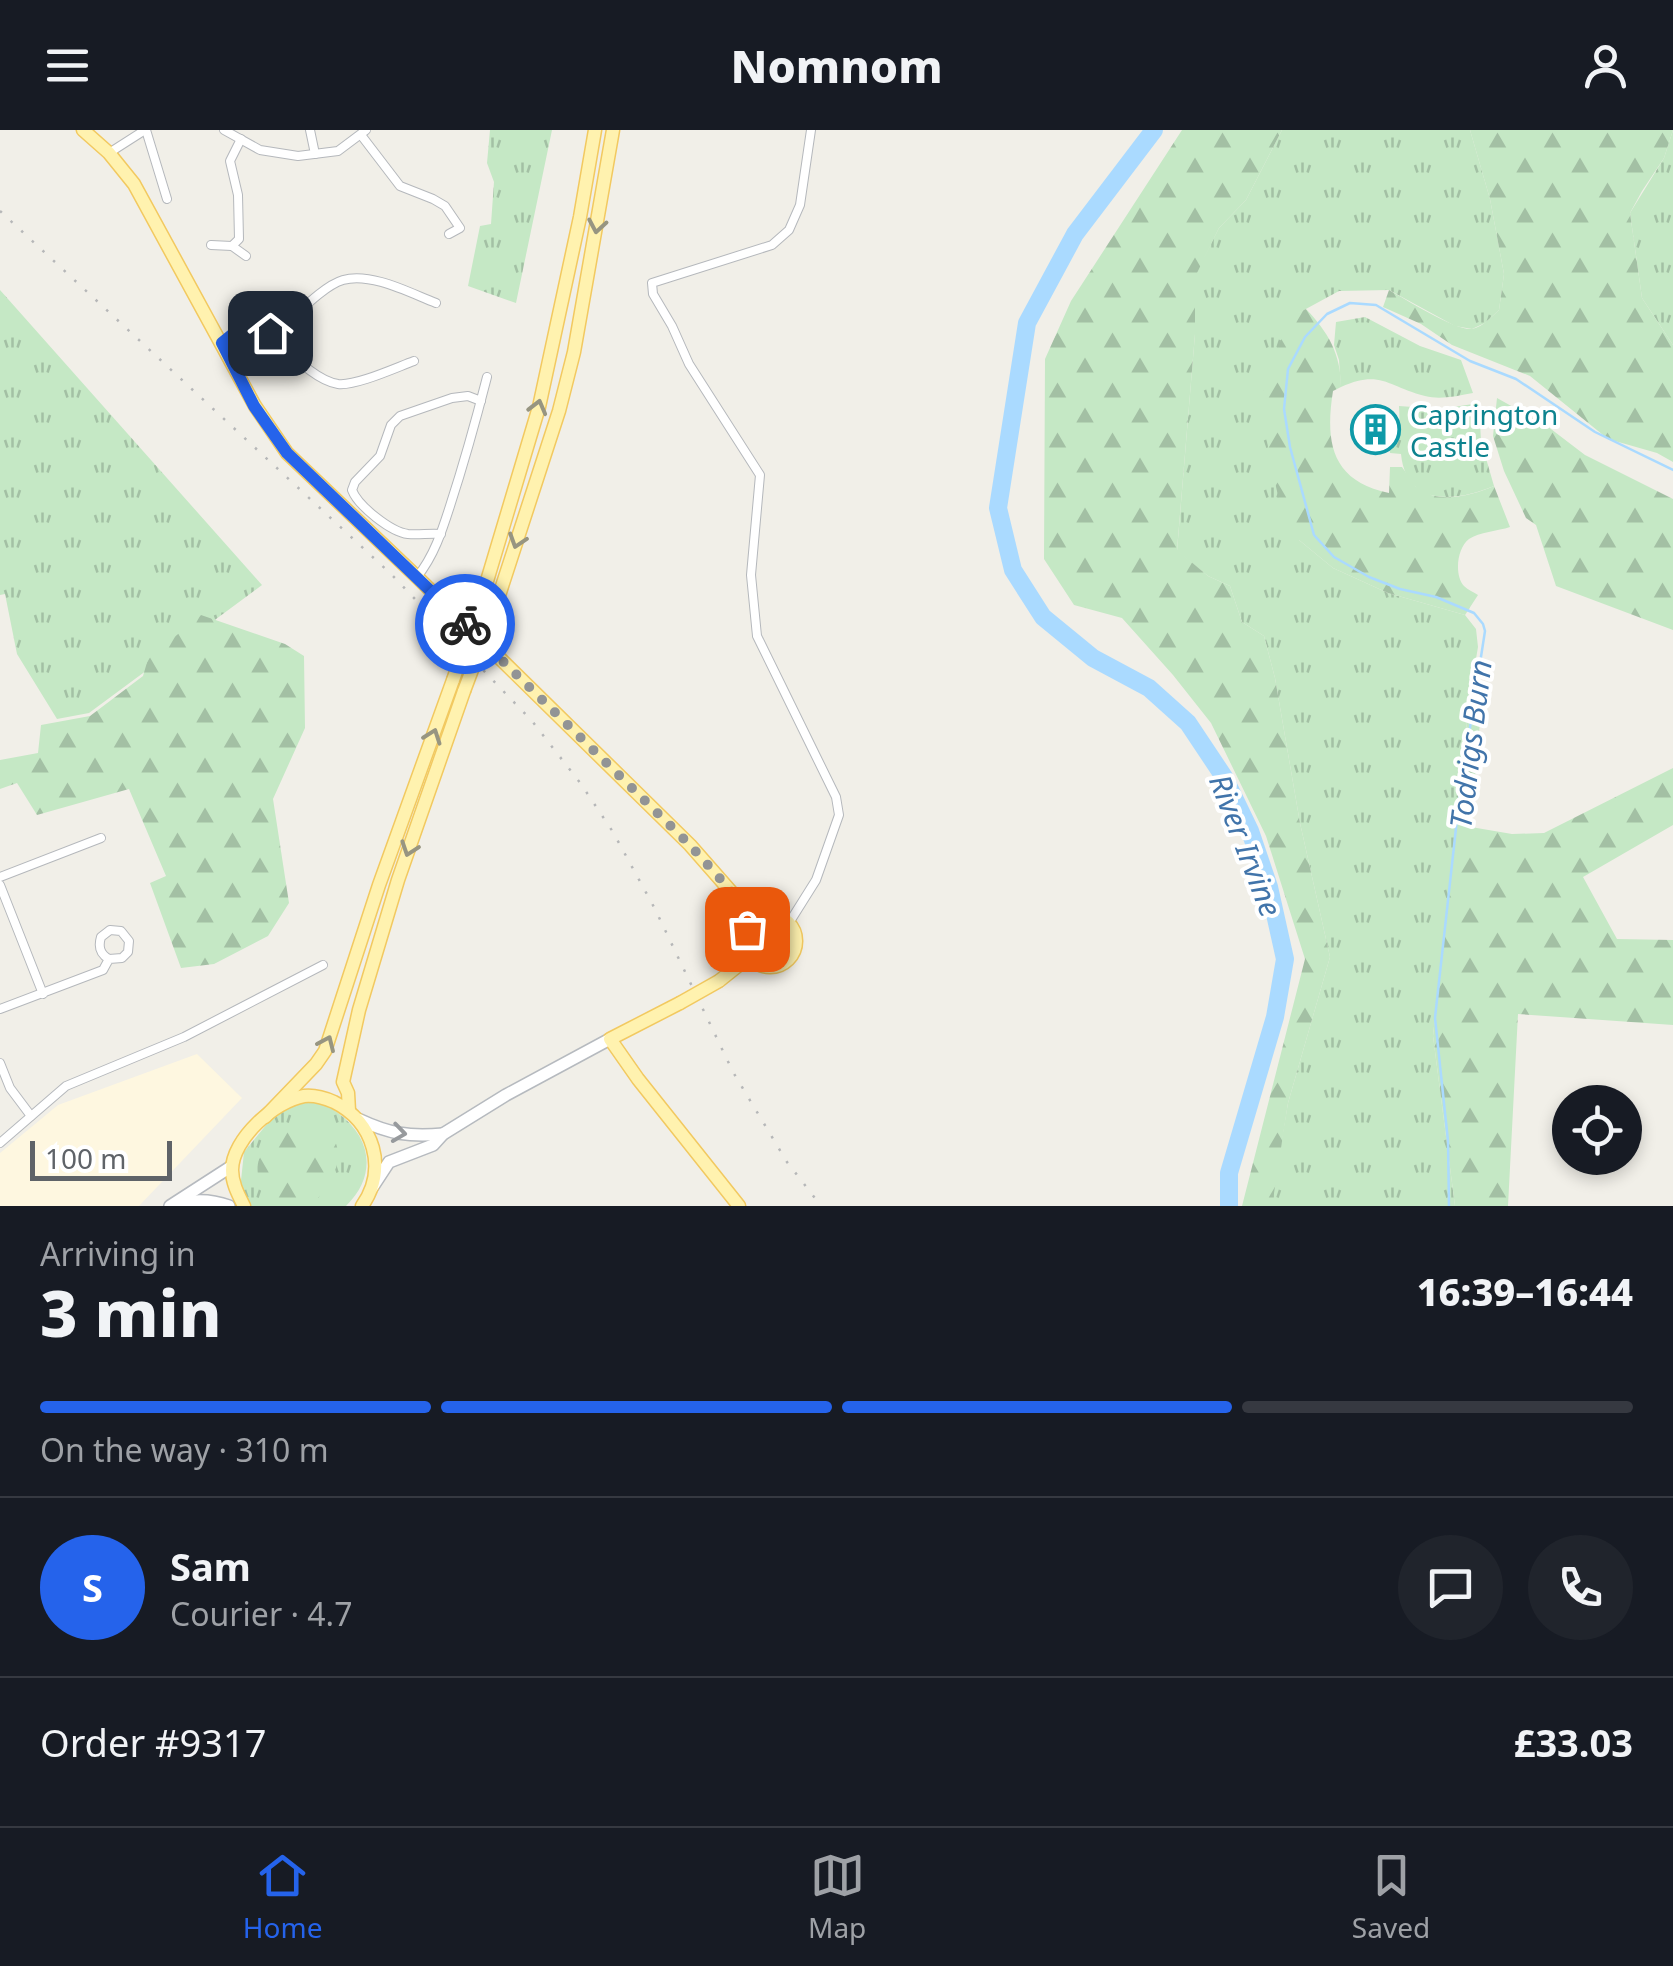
<!DOCTYPE html>
<meta charset="utf-8">
<style>
body{margin:0;font-family:"Noto Sans",sans-serif;background:#20242c;color:#f1f3f6;height:100vh;display:flex;flex-direction:column;font-size:38px;white-space:nowrap}
*{box-sizing:border-box;margin:0}
p{font-size:32px;color:#9ea1a6}
.icon{flex:none;width:55px;height:55px;fill:none;stroke:currentColor;stroke-width:2;stroke-linecap:round;stroke-linejoin:round}
.map{position:relative;height:1076px;overflow:hidden}
.drawer{display:flex;flex-direction:column;background:#171b24;flex:1}
.drawer>*{flex:none}
.fabs{position:absolute;left:1552px;top:955px;display:grid;gap:20px}
.fabs a{display:grid;place-items:center;width:90px;height:90px;border-radius:50%;background:#171b24;box-shadow:0 5px 15px #0003;font-size:50px}
.scale{position:absolute;left:30px;bottom:25px;width:142px;box-sizing:border-box;padding-left:10px;border:5px solid #5f6368;border-top:0;font-size:28px;line-height:35px;white-space:nowrap;color:#5f6368;-webkit-text-stroke:8px #fff;paint-order:stroke}
.pin{position:absolute;display:grid;place-items:center;width:85px;height:85px;color:#fff;margin:-42px;border-radius:20px;box-shadow:0 5px 15px #0006}
.courier{position:absolute;display:grid;place-items:center;width:100px;height:100px;margin:-50px;border:8px solid #2563eb;border-radius:50%;background:#fff;color:#222;box-shadow:0 2px 12px #0007}
.head em{font-style:normal;font-weight:800}
.head div{display:flex;flex-direction:column-reverse}
.head{display:flex;align-items:center;justify-content:space-between;height:170px;padding:0 40px}
h1{font-size:65px;font-weight:800;line-height:75px}
.bar{display:grid;grid-template-columns:repeat(4,1fr);gap:15px 10px;align-content:center;height:120px;padding:0 40px}
.bar i{height:12px;border-radius:8px;background:#363941}
.bar .current{background:#2563eb}
.bar p{grid-column:span 4}
.line{display:flex;align-items:center;gap:25px;padding:0 40px;border-top:2px solid #363941}
.line div{flex:1}
.round{display:grid;place-items:center;flex:none;width:105px;height:105px;border-radius:52px;background:#20242c}
header{display:flex;justify-content:space-between;align-items:center;height:130px;padding:0 40px;background:#171b24;font-size:45px;font-weight:800}
.menu{display:flex;justify-content:space-around;align-items:center;height:140px;border-top:2px solid #363941;background:#171b24;font-size:28px;color:#9ea1a6}
.menu a{display:grid;justify-items:center;gap:5px}
.menu .current{color:#2563eb}
.map>svg:first-child{display:block}
.commercial{fill:#fef7e0}
.grass{fill:url(#grass-tufts)}
.forest{fill:url(#forest-firs)}
.lines{fill:none;stroke-linecap:round;stroke-linejoin:round}
.stream{stroke:#aadaff;stroke-width:2.5}
.river{stroke:#aadaff;stroke-width:18}
.minor-casing{stroke:#b5b8bc;stroke-width:10}
.secondary-casing{stroke:#b6babf;stroke-width:14}
.primary-casing{stroke:#f2c960;stroke-width:15}
.minor{stroke:#fff;stroke-width:8}
.secondary{stroke:#fff;stroke-width:11}
.primary{stroke:#fff2af;stroke-width:12}
.rail{stroke:#b6b7b8;stroke-width:2.5;stroke-dasharray:2.5 12;stroke-linecap:butt}
.primary-bridge-casing{stroke:#f2c960;stroke-width:15;stroke-linecap:butt}
.primary-bridge{stroke:#fff2af;stroke-width:12}
.oneway{stroke:#979581}
.oneway2{stroke:#979a9d}
.done{stroke:#929495;stroke-width:10;stroke-dasharray:0 18}
.route{stroke:#2563eb;stroke-width:12}
.labels{text-anchor:middle;dominant-baseline:central;stroke-width:8;stroke-linejoin:round;paint-order:stroke}
.culture-label{font-size:28px;fill:#0d838f;stroke:#fff;text-anchor:start}
.water-label{font-size:30px;font-style:italic;fill:#4174aa;stroke:#fff}
</style>
<header><svg class="icon" aria-label="menu" viewBox="0 0 24 24"><path d="M4 6h16M4 12h16M4 18h16"/></svg>Nomnom<svg class="icon" aria-label="person" viewBox="0 0 24 24"><circle cx="12" cy="8" r="4"/><path d="M4 21q1-7 8-7t8 7"/></svg></header>
<div class="map">
<svg width="1673" height="1076" viewBox="0 0 1673 1076">
<defs>
<pattern id="grass-tufts" width="24" height="20" patternUnits="userSpaceOnUse" patternTransform="scale(2.5)"><rect width="24" height="20" fill="#c5e8c5"/><path d="M3 7l-1-3M5 7V3M7 7l1-3M15 17l-1-3M17 17v-4M19 17l1-3" fill="none" stroke="#a3c0a4"/></pattern>
<pattern id="forest-firs" width="22" height="20" patternUnits="userSpaceOnUse" patternTransform="scale(2.5)"><rect width="22" height="20" fill="#c5e8c5"/><path d="M5 1l3.5 6h-7zM16 11l3.5 6h-7z" fill="#a3c0a4"/></pattern>
</defs>
<rect width="100%" height="100%" fill="#f1efe8"/>
<path class="commercial" d="M197,924l45,44 -103,108h-139v-53l58,-48z"/>
<g class="grass">
<path d="M490,0h62l-36,173 -48,-17 12,-60 11,-2 3,-42 -7,-19z"/>
<path d="M1282,0h188l20,69 14,75 -5,36 -14,13 -13,6 -17,-3 -66,-36 -50,1 -46,25 6,224 34,28 55,25 77,22 11,14 2,18 -8,47 -37,342 22,170h-183l-1,-3 17,-100 42,-146 -30,-134 -25,-145 -11,-42 -22,-14 -12,-36 -22,-10 -31,-25 18,-217 -1,-57 25,-49 27,-28z"/>
<path d="M1673,0v215l-31,-47 -12,-85 34,-55z"/>
<path d="M0,160l262,295 -173,128 -32,6 -40,-65 -12,-60 -5,1z"/>
<path d="M1365,187l55,29 41,14 12,33c-16,3 -33,7 -48,3 -37,-9 -44,-27 -84,-9l-2,-27 -5,-15 2,-23z"/>
<path d="M1479,273l2,38 13,45c-38,16 -88,21 -93,-32l-11,-1 -2,-15 10,-1 2,-4 -1,-27 42,3z"/>
<path d="M293,973c10,1 23,-1 32,1 2,1 11,8 13,9 34,25 39,63 8,93h-96l-10,-16 4,-38 23,-28z"/>
</g>
<g class="forest">
<path d="M1182,0h100l-36,70 -27,28 -24,49v57l-18,216 31,26 22,10 12,36 22,14 11,42 25,145 30,134 -42,146 -16,103h-30l63,-247 -39,-123 -55,-113 -38,-48 -51,-57 -48,-13 -30,-46 1,-200 26,-58z"/>
<path d="M1470,0h203l-9,28 -22,33 -12,22 12,85 31,47v117l-16,-9 -49,-14 -78,-63 -78,-31 -31,-21 -38,-17 6,-17c16,9 67,41 83,39 11,-2 20,-13 27,-19l5,-36 -14,-75z"/>
<path d="M1306,179c22,23 35,45 35,78l-8,4c-8,51 -2,90 56,102l1,-26h12l14,20 11,2 4,6c20,6 44,-1 63,-9l16,41c-12,4 -31,5 -41,12 -12,9 -15,36 -5,47 4,4 10,6 14,9l-13,20 -77,-22 -55,-25 -34,-28 -14,-14 -16,-70 -7,-60 12,-41 19,-40z"/>
<path d="M1497,268l50,28 38,29 88,44v131l-117,-44 -20,-61 -10,-7 -22,-47 -11,-35z"/>
<path d="M201,485l84,29 19,12 1,72 -32,71 16,104 -21,33 -54,28 -33,4 -31,-85 16,-7 -37,-87 -92,26 -20,-32 -17,6v-29l38,-7 3,-28 49,-9 53,-40 5,-17z"/>
<path d="M1470,564l12,4 -11,129 41,7 32,-1 129,-65v57l-90,52 34,62 56,1v85l-155,-11 -10,192h-53l-22,-170z"/>
<path d="M324,996c28,28 9,52 -10,78l-28,2 -25,-15c-9,-34 0,-39 23,-62z"/>
</g>
<g class="lines">
<path class="stream" d="M1449,1076l-1,-65 -13,-123 25,-226 25,-161 -2,-7 -9,-11 -38,-16 -36,-8 -31,-12 -35,-20 -20,-22 -24,-88 -6,-38 4,-40 17,-32 22,-23 23,-11 26,2 94,56 46,18 79,53 78,38"/>
<path class="river" d="M1154,0l-79,104 -48,89 -29,185 15,62 30,47 50,41 56,30 39,35 36,54 26,54 19,56 16,72 -10,58 -46,156v33"/>
<defs>
<g id="minor">
<path d="M146,0l21,69"/>
<path d="M224,0l36,20 38,6 40,-5 28,-21"/>
<path d="M310,0l5,24"/>
<path d="M361,5l39,51 33,13 12,7 15,22 -11,6"/>
<path d="M109,23l36,-23"/>
<path d="M211,115l21,1 7,-7 -1,-44 -8,-34 11,-22"/>
<path d="M232,116l14,10"/>
<path d="M255,193c24,16 55,57 83,61 18,2 57,-16 76,-23"/>
<path d="M222,213c25,-20 37,-24 69,-24 13,-12 35,-34 52,-39 28,-8 67,13 93,23"/>
<path d="M441,404c-11,-1 -22,1 -33,0 -17,-2 -50,-28 -56,-44l3,-8 25,-26 11,-31 9,-9 52,-18 16,-2 13,5"/>
<path d="M417,447c17,-21 25,-46 33,-71 14,-43 26,-86 37,-129"/>
<path d="M0,747l101,-39"/>
<path d="M0,755l43,109"/>
<path d="M789,793l27,-43 23,-65 -3,-18 -79,-161 -6,-61 9,-100 -71,-111 -17,-38 -19,-32 -1,-11 120,-38 17,-15 11,-25 11,-75"/>
<path d="M0,879l103,-39 6,-11 13,-1 6,-6 1,-11 -8,-10 -11,-1 -9,7c-3,10 -1,17 8,22"/>
<path d="M0,933l10,25 21,28"/>
<path d="M0,1013l66,-57 118,-49 139,-72"/>
</g>
<g id="secondary">
<path d="M358,989c32,15 51,18 85,15"/>
<path d="M372,1058l17,-26 44,-17 10,-11 63,-39 104,-56"/>
<path d="M180,1073c17,-4 33,-3 49,3"/>
<path d="M170,1076l62,-40"/>
</g>
<g id="primary">
<path d="M83,0l26,23 25,31 121,222 32,47 130,124 273,268 65,74"/>
<path d="M481,471l58,-194 41,-190 15,-87"/>
<path d="M493,484l66,-203 15,-59 39,-222"/>
<circle cx="770" cy="811" r="26"/>
<path d="M719,851l30,-24"/>
<path d="M680,873l-70,36 28,40 101,127"/>
<path d="M349,981l-1,-18 -5,-11 16,-72 39,-130 66,-189"/>
<path d="M265,987l51,-53 9,-13 54,-166 74,-205"/>
<path d="M244,1076c-6,-12 -12,-23 -12,-36 0,-31 43,-69 72,-74 9,-1 21,2 30,6 40,20 54,67 28,104"/>
</g>
</defs>
<use href="#minor" class="minor-casing"/>
<use href="#secondary" class="secondary-casing"/>
<use href="#primary" class="primary-casing"/>
<use href="#minor" class="minor"/>
<use href="#secondary" class="secondary"/>
<use href="#primary" class="primary"/>
<path class="rail" d="M0,81l391,363 141,147 49,63 32,48 42,77 78,163 54,90 34,44"/>
<defs>
<g id="primary-bridge">
<path d="M453,550l28,-79"/>
<path d="M464,561l29,-77"/>
<path d="M680,873l39,-22"/>
</g>
</defs>
<use href="#primary-bridge" class="primary-bridge-casing"/>
<use href="#primary-bridge" class="primary-bridge"/>
</g>
<defs><path id="oneway-chevron" d="M-2-3.5L2.5 0L-2 3.5" fill="none" stroke-width="1.6" stroke-linecap="round" stroke-linejoin="round" transform="scale(2.5)"/></defs>
<g class="oneway">
<use href="#oneway-chevron" transform="translate(597 96) rotate(100)"/>
<use href="#oneway-chevron" transform="translate(538 277) rotate(-75)"/>
<use href="#oneway-chevron" transform="translate(517 411) rotate(108)"/>
<use href="#oneway-chevron" transform="translate(433 606) rotate(-70)"/>
<use href="#oneway-chevron" transform="translate(409 719) rotate(109)"/>
<use href="#oneway-chevron" transform="translate(327 913) rotate(-66)"/>
</g>
<use class="oneway2" href="#oneway-chevron" transform="translate(399 1003) rotate(8)"/>
<g class="lines">
<path class="done" d="M465,494l225,221 66,74 -9,10"/>
<path class="route" d="M270,203l-15,-10 -17,7 -16,13 32,63 33,47 178,171"/>
</g>
<defs>
<symbol id="building-ring" viewBox="-11 -11 22 22"><circle r="9.5" fill="#fff" stroke="#0f9aa8" stroke-width="1.5"/><path d="M-4-6H4V6H1V3H-1V6H-4ZM-2.5-4.3h1.7v1.8h-1.7ZM.8-4.3h1.7v1.8H.8ZM-2.5-1h1.7V.8h-1.7ZM.8-1h1.7V.8H.8Z" fill="#0f9aa8"/></symbol>
</defs>
<g fill-rule="evenodd">
<use href="#building-ring" x="1348" y="272" width="55" height="55"/>
</g>
<g class="labels">
<g class="culture-label">
<text x="1410" y="284">Caprington<tspan x="1410" dy="32">Castle</tspan></text>
</g>
<g class="water-label">
<text transform="translate(1470 614) rotate(-83)">Todrigs Burn</text>
<text transform="translate(1246 715) rotate(69)">River Irvine</text>
</g>
</g>
</svg>
<div class="fabs">
<a><svg class="icon" aria-label="locate" viewBox="0 0 24 24"><circle cx="12" cy="12" r="6"/><path d="M12 2v4M12 18v4M2 12h4M18 12h4"/></svg></a>
</div>
<div class="scale">100 m</div>
<div class="pin" style="left:747px;top:799px;background:#ea580c"><svg class="icon" aria-label="bag" viewBox="0 0 24 24"><path d="M5 8h14l-1 12H6zM9 8a3 3 0 0 1 6 0"/></svg></div>
<div class="pin" style="left:270px;top:203px;background:#1f2937"><svg class="icon" aria-label="home" viewBox="0 0 24 24"><path d="M3 11l9-7 9 7M6 9v11h12V9"/></svg></div>
<div class="courier" style="left:465px;top:494px"><svg class="icon" aria-label="bike" viewBox="0 0 24 24"><circle cx="6" cy="16" r="4"/><circle cx="18" cy="16" r="4"/><path d="M6 16l4-8h5l3 8M10 8l3 8H6M13 5h3"/></svg></div>
</div>
<section class="drawer">
<div class="head"><div><h1>3 min</h1><p>Arriving in</p></div><em>16:39–16:44</em></div>
<div class="bar"><i class="current"></i><i class="current"></i><i class="current"></i><i></i><p>On the way · 310 m</p></div>
<div class="line" style="height:180px"><b class="round" style="background:#2563eb;color:#fff">S</b><div><b>Sam</b><p>Courier · 4.7</p></div><a class="round"><svg class="icon" aria-label="chat" viewBox="0 0 24 24"><path d="M4 5h16v11H9l-5 4z"/></svg></a><a class="round"><svg class="icon" aria-label="phone" viewBox="0 0 24 24"><path d="M5 4h4l2 5-3 2q2 4 5 5l2-3 5 2v4C11 20 4 13 5 4z"/></svg></a></div>
<div class="line" style="height:130px"><div>Order #9317</div><b>£33.03</b></div>
</section>
<nav class="menu">
<a class="current"><svg class="icon" aria-label="home" viewBox="0 0 24 24"><path d="M3 11l9-7 9 7M6 9v11h12V9"/></svg>Home</a>
<a><svg class="icon" aria-label="map" viewBox="0 0 24 24"><path d="M3 6l6-2 6 2 6-2v14l-6 2-6-2-6 2zM9 4v14M15 6v14"/></svg>Map</a>
<a><svg class="icon" aria-label="saved" viewBox="0 0 24 24"><path d="M7 4h10v16l-5-4-5 4z"/></svg>Saved</a>
</nav>
